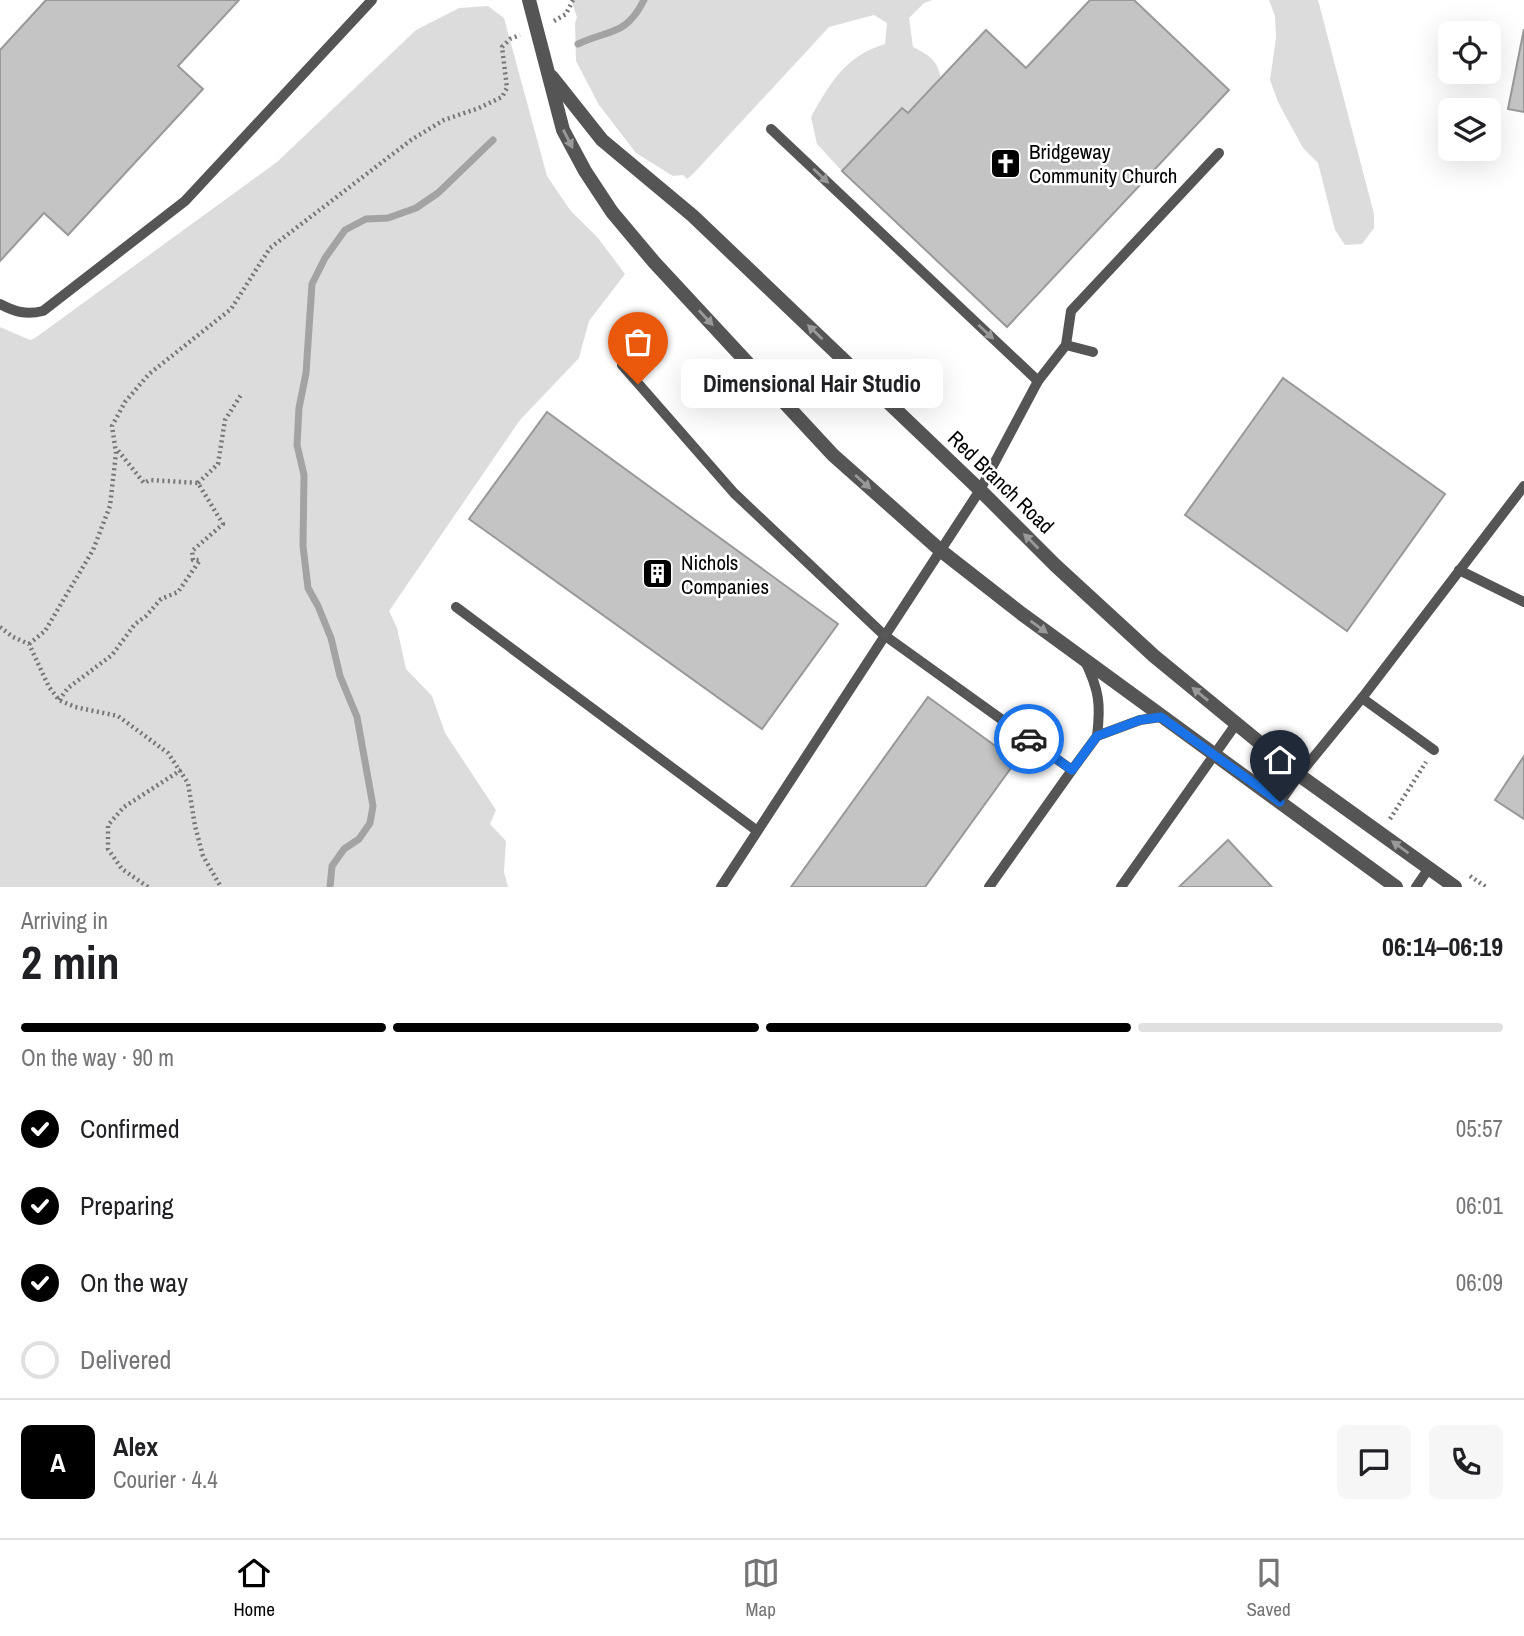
<!DOCTYPE html>
<meta charset="utf-8">
<style>
body{margin:0;font-family:"Archivo Narrow",sans-serif;background:#f6f6f6;color:#202124;height:100vh;display:flex;flex-direction:column;font-size:26px;white-space:nowrap}
*{box-sizing:border-box;margin:0}
p{font-size:23px;color:#757577}
.icon{flex:none;width:38px;height:38px;fill:none;stroke:currentColor;stroke-width:2;stroke-linecap:round;stroke-linejoin:round}
.map{position:relative;height:887px;overflow:hidden}
.details{display:flex;flex-direction:column;background:#fff;flex:1}
.details>*{flex:none}
.controls{position:absolute;left:1438px;top:21px;display:grid;gap:14px}
.controls a{display:grid;place-items:center;width:63px;height:63px;border-radius:10px;background:#fff;box-shadow:0 7px 28px #0002;font-size:35px}
.pin{position:absolute;display:grid;place-items:center;width:60px;height:60px;color:#fff;margin:-72px -30px;border-radius:50% 50% 50% 0;rotate:-45deg;box-shadow:0 0 7px #0007}
.pin .icon{rotate:45deg}
.courier{position:absolute;display:grid;place-items:center;width:70px;height:70px;margin:-35px;border:5px solid #1a73e8;border-radius:50%;background:#fff;color:#222;box-shadow:0 2px 9px #0007}
.bubble{position:absolute;height:49px;border-radius:10px;background:#fff;box-shadow:0 7px 28px #0002;font-size:23px;font-weight:700;line-height:49px;text-align:center}
.headline em{font-style:normal;font-weight:700}
.headline div{display:flex;flex-direction:column-reverse}
.headline{display:flex;align-items:center;justify-content:space-between;height:119px;padding:0 21px}
h1{font-size:46px;font-weight:700;line-height:52px}
.bar{display:grid;grid-template-columns:repeat(4,1fr);gap:10px 7px;align-content:center;height:84px;padding:0 21px}
.bar i{height:9px;border-radius:5px;background:#e0e0e0}
.bar .active{background:#000}
.bar p{grid-column:span 4}
.line{display:flex;align-items:center;gap:18px;padding:0 21px;border-top:2px solid #e0e0e0}
.line div{flex:1}
.round{display:grid;place-items:center;flex:none;width:74px;height:74px;border-radius:10px;background:#f6f6f6}
ol{padding:0 21px;list-style:none}
li{display:flex;align-items:center;gap:21px;height:77px}
li p{margin-inline-start:auto}
li .icon{padding:7px;border-radius:50%;background:#000;color:#fff;stroke-width:4}
li:last-child{color:#757577}
li i{width:38px;height:38px;border:4px solid #e0e0e0;border-radius:50%}
.dock{display:flex;justify-content:space-around;align-items:center;height:98px;border-top:2px solid #e0e0e0;background:#fff;font-size:19px;color:#757577}
.dock a{display:grid;justify-items:center;gap:4px}
.dock .active{color:#000}
.map>svg:first-child{display:block}
.green{fill:#dcdcdc}
.lines{fill:none;stroke-linecap:round;stroke-linejoin:round}
.stream{stroke:#a3a3a3;stroke-width:7}
.building{fill:#c4c4c4;stroke:#999;stroke-width:2}
.path{stroke:#777;stroke-width:4.5;stroke-dasharray:2 3.5;stroke-linecap:butt}
.service{stroke:#555;stroke-width:10}
.minor{stroke:#555;stroke-width:14}
.oneway{fill:#999}
.done{stroke:#595959;stroke-width:7;stroke-dasharray:0 12.6}
.route{stroke:#1a73e8;stroke-width:9}
.labels{text-anchor:middle;dominant-baseline:central;stroke-width:5;stroke-linejoin:round;paint-order:stroke}
.poi-label{font-size:21px;fill:#000;stroke:#fff;text-anchor:start}
.street-label{font-size:21px;fill:#000;stroke:#fff}
</style>
<div class="map">
<svg width="1524" height="887" viewBox="0 0 1524 887">
<rect width="100%" height="100%" fill="#fff"/>
<g class="green">
<path d="M571,0h361l-8,3 -15,15 4,29c17,9 24,12 28,32l-33,34 -6,-5 -60,63 -25,-27 -6,-27c19,-34 34,-61 74,-73l2,-21 -13,-8 -45,12 -136,147 -6,5 -4,-4 -10,1 -37,-23 -37,-48 -23,-44 -1,-38 2,-6z"/>
<path d="M1269,0h49l56,214v14l-12,16 -17,1 -10,-15 -17,-67 -15,-15 -25,-46 -8,-22 6,-42 -1,-22z"/>
<path d="M488,6l16,12 43,158 23,34 28,28 27,36 -36,47 -10,37 -59,62 -131,191 8,17 9,41 26,27 13,37 51,77 -6,14 16,17 -2,31 4,15h-508v-560l30,13 5,-2 242,-176 139,-132 43,-22z"/>
</g>
<g class="lines">
<g class="stream">
<path d="M578,44c32,-15 48,-8 66,-44"/>
<path d="M330,887l2,-21 12,-17 15,-10 11,-16 3,-17 -16,-89 -17,-41 -9,-38 -13,-32 -10,-18 -5,-42 1,-71 -7,-30 2,-37 7,-35 6,-89 13,-26 20,-28 21,-11 22,-1 28,-10 22,-15 55,-53"/>
</g>
</g>
<g class="building">
<path d="M46,0h193l-61,66 25,23 -135,146 -24,-22 -44,48v-211z"/>
<path d="M1090,0h44l95,90 -222,237 -165,-156 60,-63 6,5 78,-83 40,38z"/>
<path d="M1524,29v83l-16,-3z"/>
<path d="M1283,378l162,116 -98,137 -162,-116z"/>
<path d="M547,412l291,212 -76,105 -293,-210z"/>
<path d="M928,697l88,64 -91,126h-134z"/>
<path d="M1524,756v63l-29,-19z"/>
<path d="M1228,840l44,47h-93z"/>
</g>
<g class="lines">
<g class="path">
<path d="M554,21l12,-7 7,-14"/>
<path d="M198,483l20,-19 7,-44 16,-25"/>
<path d="M0,627l13,10 16,7 20,43 10,13 16,7 43,9 50,37 20,30 7,43 8,30 18,31"/>
<path d="M29,644l16,-13 48,-81 17,-44 6,-53 -4,-27 13,-24 24,-28 82,-65 39,-61 141,-108 33,-20 35,-12 23,-11 5,-9 -5,-41 8,-8 10,-4"/>
<path d="M59,700l9,-12 44,-33 23,-31 11,-8 15,-17 17,-7 22,-32h-7l-1,-9 31,-27 -25,-41 -48,-3 -6,3 -28,-35"/>
<path d="M1390,819l36,-57"/>
<path d="M1470,876l16,11"/>
<path d="M148,887l-26,-18 -14,-20v-24l16,-18 57,-37"/>
</g>
<g class="service">
<path d="M771,129l267,252"/>
<path d="M0,304c15,8 26,11 43,7l142,-110 187,-201"/>
<path d="M1066,345l5,-34 148,-158"/>
<path d="M622,365l112,128 150,142 188,135 -83,117"/>
<path d="M1459,570l65,32"/>
<path d="M456,607l300,223"/>
<path d="M1085,661c14,29 16,43 12,75l43,-16 21,-3"/>
<path d="M1362,698l72,52"/>
<path d="M1072,770l25,-34"/>
<path d="M1280,802l19,-27 63,-77 162,-212"/>
<path d="M721,887l259,-397 58,-109 28,-36 27,7"/>
<path d="M1121,887l115,-163"/>
<path d="M1416,887l13,-19"/>
</g>
<g class="minor">
<path d="M529,0l34,130 22,41 27,41 42,50 179,193 107,95 82,64 374,273"/>
<path d="M552,77l50,63 91,76 287,274 75,75 99,91 145,119 156,112"/>
</g>
</g>
<defs><path id="oneway-solid" d="M-6-.8H1V-3.2L6.5 0L1 3.2V.8H-6Z" transform="scale(1.75)"/></defs>
<g class="oneway">
<use href="#oneway-solid" transform="translate(568 139) rotate(63)"/>
<use href="#oneway-solid" transform="translate(821 176) rotate(43)"/>
<use href="#oneway-solid" transform="translate(706 318) rotate(47)"/>
<use href="#oneway-solid" transform="translate(815 332) rotate(-136)"/>
<use href="#oneway-solid" transform="translate(986 332) rotate(43)"/>
<use href="#oneway-solid" transform="translate(863 482) rotate(42)"/>
<use href="#oneway-solid" transform="translate(1031 541) rotate(-135)"/>
<use href="#oneway-solid" transform="translate(1039 627) rotate(36)"/>
<use href="#oneway-solid" transform="translate(1200 694) rotate(-141)"/>
<use href="#oneway-solid" transform="translate(1400 847) rotate(-144)"/>
</g>
<g class="lines">
<path class="done" d="M638,384l96,110 150,141 145,104"/>
<path class="route" d="M1029,739l43,31 25,-34 43,-16 21,-3 119,85"/>
</g>
<defs>
<symbol id="church-square" viewBox="-11 -11 22 22"><rect x="-9" y="-9" width="18" height="18" rx="4" fill="#000" stroke="#fff"/><path d="M-1.2-6h2.4v3.5h3.3v2.4h-3.3V6h-2.4V-.1h-3.3v-2.4h3.3Z" fill="#fff"/></symbol>
<symbol id="building-square" viewBox="-11 -11 22 22"><rect x="-9" y="-9" width="18" height="18" rx="4" fill="#000" stroke="#fff"/><path d="M-4-6H4V6H1V3H-1V6H-4ZM-2.5-4.3h1.7v1.8h-1.7ZM.8-4.3h1.7v1.8H.8ZM-2.5-1h1.7V.8h-1.7ZM.8-1h1.7V.8H.8Z" fill="#fff"/></symbol>
</defs>
<g fill-rule="evenodd">
<use href="#church-square" x="988" y="146" width="35" height="35"/>
<use href="#building-square" x="640" y="556" width="35" height="35"/>
</g>
<g class="labels">
<g class="poi-label">
<text x="1029" y="151">Bridgeway<tspan x="1029" dy="24">Community Church</tspan></text>
<text x="681" y="562">Nichols<tspan x="681" dy="24">Companies</tspan></text>
</g>
<g class="street-label">
<text transform="translate(1001 482) rotate(44)">Red Branch Road</text>
</g>
</g>
</svg>
<div class="controls">
<a><svg class="icon" aria-label="locate" viewBox="0 0 24 24"><circle cx="12" cy="12" r="6"/><path d="M12 2v4M12 18v4M2 12h4M18 12h4"/></svg></a>
<a><svg class="icon" aria-label="layers" viewBox="0 0 24 24"><path d="M12 4l9 5-9 5-9-5zM3 14l9 5 9-5"/></svg></a>
</div>
<div class="pin" style="left:638px;top:384px;background:#ea580c"><svg class="icon" aria-label="bag" viewBox="0 0 24 24"><path d="M5 8h14l-1 12H6zM9 8a3 3 0 0 1 6 0"/></svg></div>
<div class="pin" style="left:1280px;top:802px;background:#1f2937"><svg class="icon" aria-label="home" viewBox="0 0 24 24"><path d="M3 11l9-7 9 7M6 9v11h12V9"/></svg></div>
<div class="courier" style="left:1029px;top:739px"><svg class="icon" aria-label="car" viewBox="0 0 24 24"><path d="M5 17H2v-5l4-1 3-4h7l3 4 3 1v5h-3M9 17h6M6 11h13"/><circle cx="7" cy="17" r="2"/><circle cx="17" cy="17" r="2"/></svg></div>
<div class="bubble" style="left:681px;top:359px;width:262px">Dimensional Hair Studio</div>
</div>
<section class="details">
<div class="headline"><div><h1>2 min</h1><p>Arriving in</p></div><em>06:14–06:19</em></div>
<div class="bar"><i class="active"></i><i class="active"></i><i class="active"></i><i></i><p>On the way · 90 m</p></div>
<ol>
<li><svg class="icon" aria-label="check" viewBox="0 0 24 24"><path d="M5 12l5 5 9-10"/></svg>Confirmed<p>05:57</p></li>
<li><svg class="icon" aria-label="check" viewBox="0 0 24 24"><path d="M5 12l5 5 9-10"/></svg>Preparing<p>06:01</p></li>
<li><svg class="icon" aria-label="check" viewBox="0 0 24 24"><path d="M5 12l5 5 9-10"/></svg>On the way<p>06:09</p></li>
<li><i></i>Delivered</li>
</ol>
<div class="line" style="height:126px"><b class="round" style="background:#000;color:#fff">A</b><div><b>Alex</b><p>Courier · 4.4</p></div><a class="round"><svg class="icon" aria-label="chat" viewBox="0 0 24 24"><path d="M4 5h16v11H9l-5 4z"/></svg></a><a class="round"><svg class="icon" aria-label="phone" viewBox="0 0 24 24"><path d="M5 4h4l2 5-3 2q2 4 5 5l2-3 5 2v4C11 20 4 13 5 4z"/></svg></a></div>
</section>
<nav class="dock">
<a class="active"><svg class="icon" aria-label="home" viewBox="0 0 24 24"><path d="M3 11l9-7 9 7M6 9v11h12V9"/></svg>Home</a>
<a><svg class="icon" aria-label="map" viewBox="0 0 24 24"><path d="M3 6l6-2 6 2 6-2v14l-6 2-6-2-6 2zM9 4v14M15 6v14"/></svg>Map</a>
<a><svg class="icon" aria-label="saved" viewBox="0 0 24 24"><path d="M7 4h10v16l-5-4-5 4z"/></svg>Saved</a>
</nav>
